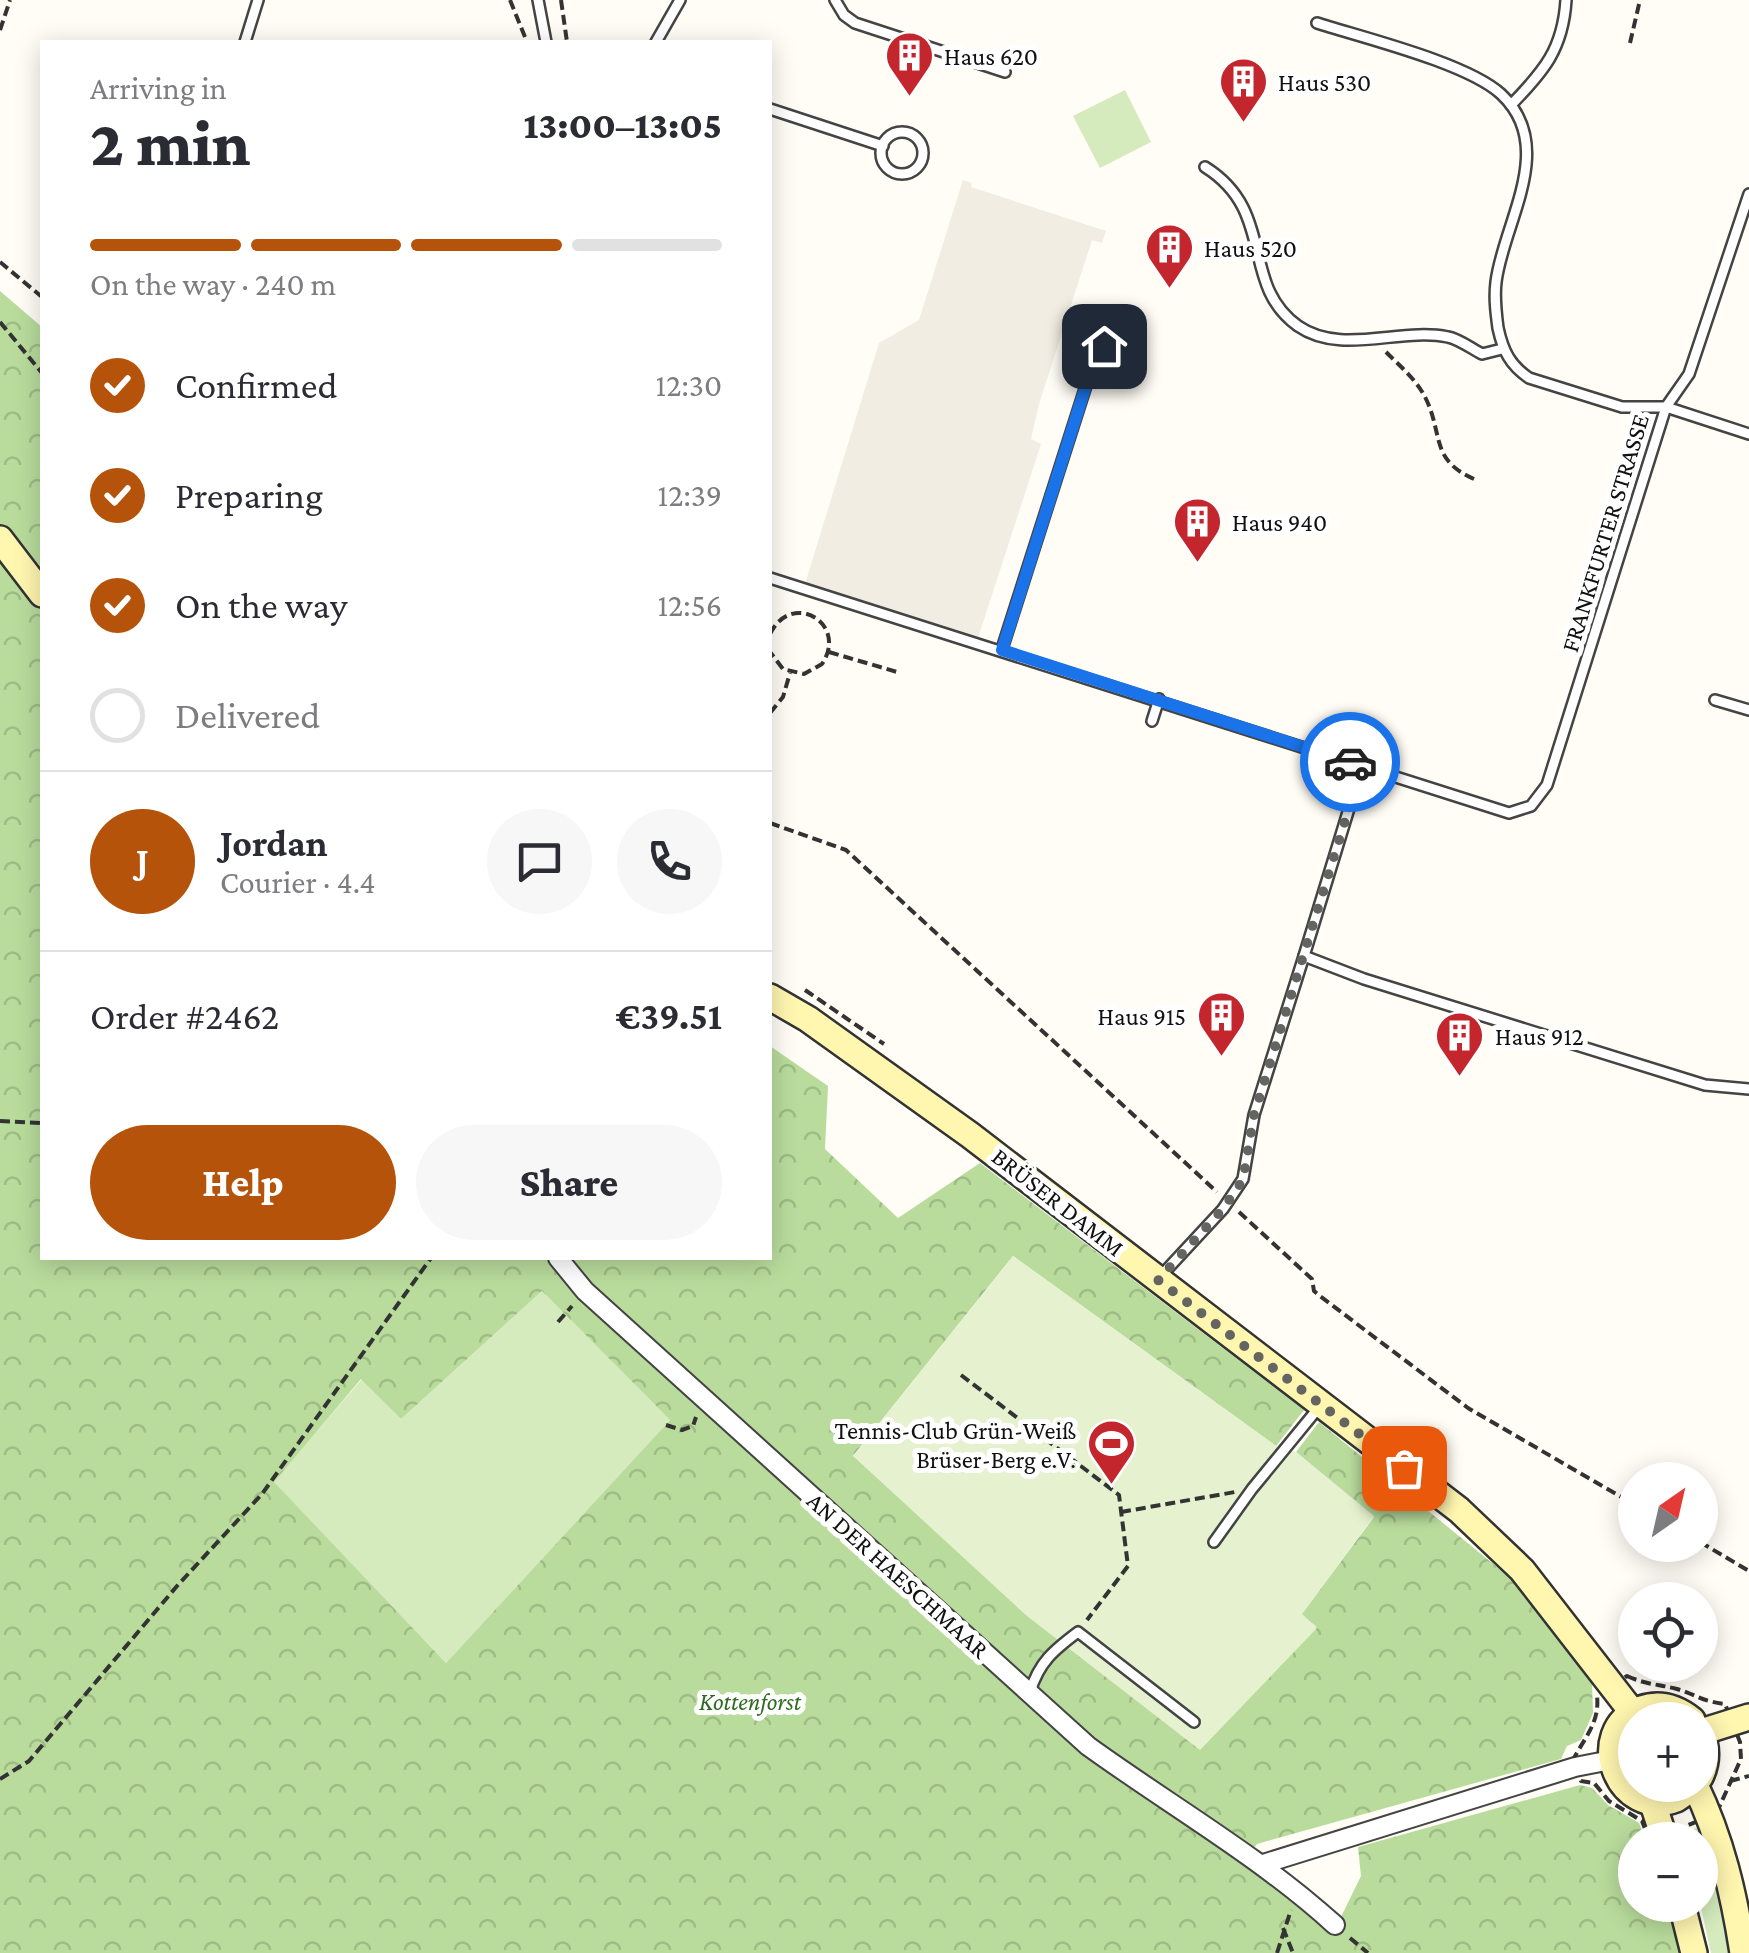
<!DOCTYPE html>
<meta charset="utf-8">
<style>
body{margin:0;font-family:"Crimson Pro",serif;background:#f7f7f7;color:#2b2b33;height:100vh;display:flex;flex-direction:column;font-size:38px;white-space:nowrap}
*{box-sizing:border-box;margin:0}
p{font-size:32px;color:#7c7c81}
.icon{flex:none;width:55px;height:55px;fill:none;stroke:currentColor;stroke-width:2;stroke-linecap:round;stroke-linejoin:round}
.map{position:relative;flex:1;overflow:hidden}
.drawer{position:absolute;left:40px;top:40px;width:732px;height:1220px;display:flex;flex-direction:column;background:#fff;border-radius:0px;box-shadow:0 5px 25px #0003}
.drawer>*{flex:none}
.needle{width:65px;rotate:34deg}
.fabs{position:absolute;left:1618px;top:1462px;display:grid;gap:20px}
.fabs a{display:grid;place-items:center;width:100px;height:100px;border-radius:50%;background:#fff;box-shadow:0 5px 25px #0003;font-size:50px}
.pin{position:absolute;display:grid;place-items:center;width:85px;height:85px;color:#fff;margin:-42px;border-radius:20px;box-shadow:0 5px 15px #0006}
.courier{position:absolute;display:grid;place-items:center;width:100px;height:100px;margin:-50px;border:8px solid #1a73e8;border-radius:50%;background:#fff;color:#222;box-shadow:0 2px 12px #0007}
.head em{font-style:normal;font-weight:800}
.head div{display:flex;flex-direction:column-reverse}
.head{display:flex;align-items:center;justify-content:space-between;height:170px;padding:0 50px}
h1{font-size:65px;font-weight:800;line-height:75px}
.bar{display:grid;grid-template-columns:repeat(4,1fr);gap:15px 10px;align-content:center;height:120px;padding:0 50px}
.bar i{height:12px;border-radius:8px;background:#e1e1e2}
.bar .active{background:#b45309}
.bar p{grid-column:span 4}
.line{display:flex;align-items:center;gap:25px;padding:0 50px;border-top:2px solid #e1e1e2}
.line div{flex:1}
.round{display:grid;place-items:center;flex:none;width:105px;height:105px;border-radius:52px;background:#f7f7f7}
ol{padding:0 50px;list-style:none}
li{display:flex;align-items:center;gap:30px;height:110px}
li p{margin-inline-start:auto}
li .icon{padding:10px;border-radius:50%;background:#b45309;color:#fff;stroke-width:4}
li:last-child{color:#7c7c81}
li i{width:55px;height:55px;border:5px solid #e1e1e2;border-radius:50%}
.button{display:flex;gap:20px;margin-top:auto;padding:20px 50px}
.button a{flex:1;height:115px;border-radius:60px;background:#b45309;color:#fff;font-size:40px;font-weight:800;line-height:115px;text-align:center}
.button a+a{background:#f7f7f7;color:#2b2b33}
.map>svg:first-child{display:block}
.grass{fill:#d5ebbd}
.forest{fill:url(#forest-crowns);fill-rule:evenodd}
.pitch{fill:#e6f2cf}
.plaza{fill:#f1ede2}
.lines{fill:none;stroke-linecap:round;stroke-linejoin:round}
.lane-casing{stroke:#444;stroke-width:14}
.street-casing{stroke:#444;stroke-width:22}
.secondary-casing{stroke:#333;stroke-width:30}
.path{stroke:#333;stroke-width:4;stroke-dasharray:10 5;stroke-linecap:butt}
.lane{stroke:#fff;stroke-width:9}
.street{stroke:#fff;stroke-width:18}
.secondary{stroke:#fff6b0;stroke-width:25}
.done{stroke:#646461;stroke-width:10;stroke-dasharray:0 18}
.route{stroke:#1a73e8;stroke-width:12}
.labels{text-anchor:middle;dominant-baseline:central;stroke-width:10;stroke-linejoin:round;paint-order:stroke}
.poi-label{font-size:25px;fill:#111;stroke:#fff;text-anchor:start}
.street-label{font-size:25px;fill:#111;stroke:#fff}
.park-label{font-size:25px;font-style:italic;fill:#2f6b1f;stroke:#fff}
</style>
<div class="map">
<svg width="1749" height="1953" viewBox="0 0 1749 1953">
<defs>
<pattern id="forest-crowns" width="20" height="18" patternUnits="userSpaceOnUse" patternTransform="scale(2.5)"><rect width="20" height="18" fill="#b9dc9c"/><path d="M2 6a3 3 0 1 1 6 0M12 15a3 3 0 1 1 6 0" fill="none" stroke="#9ebc85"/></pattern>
</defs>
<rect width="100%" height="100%" fill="#fffdf5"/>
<g class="grass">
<path d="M1125,90l26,52 -51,26 -27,-52z"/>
<path d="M542,1291l128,129 -224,243 -173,-181 89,-103 39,40z"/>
<path d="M1699,1827l34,126h-22l-11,-50v-63h-20l-2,-5z"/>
</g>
<path class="forest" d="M0,291l42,36v931h728v-212l58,40 -3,63 73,69 82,-55 324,247 -28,36 -263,-190 -160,200 464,171 -16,-12 73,-98 -78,-65 23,-30 194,158 79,103 1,30 -12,27 -14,6 -6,13 -304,85 -13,17 95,60 22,-45 -3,-29 222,-62 12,3 16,17 31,18 5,13 6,4h-15v65h34l12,48h-1681zM542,1291l128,129 -224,243 -172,-181 87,-103 40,40z"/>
<path class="pitch" d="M1013,1256l263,190 20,6 78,64 -72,98 15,14 -117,122 -173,-134 -174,-160z"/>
<path class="plaza" d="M963,180l9,3 -1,4 135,44 -4,12 -10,-3 -53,164 -8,35 10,5 -64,197 -173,-54 75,-244 40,-23z"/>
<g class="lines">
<defs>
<g id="lane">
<path d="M538,0l8,42"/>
<path d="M835,0l9,15 11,8 150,49"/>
<path d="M1317,23c47,15 150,40 184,71 57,53 2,129 -5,188 -2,16 0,31 2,46 5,23 12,37 31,50l93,29h44l83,27"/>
<path d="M245,42l13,-42"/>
<path d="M656,42l24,-42"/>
<path d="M1511,105c33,-34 52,-56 55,-105"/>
<path d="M770,109l113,37"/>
<circle cx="902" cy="153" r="21"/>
<path d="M1205,167c72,45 34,117 93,159 43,30 102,1 150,11 11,2 24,12 34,17l20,-5"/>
<path d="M770,578l739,235 22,-7 16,-21 119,-378 23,-33 60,-180"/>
<path d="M1002,649l90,-282 12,-22"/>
<path d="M1715,700l34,10"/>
<path d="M1152,721l7,-22"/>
<path d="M1362,766l-58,190 60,23 341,106 44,4"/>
<path d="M1159,1278l64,-69 20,-30 11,-64 50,-159"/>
<path d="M1214,1542l38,-53 68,-83"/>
<path d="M1030,1692c9,-30 24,-42 48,-60l116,90"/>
</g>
<g id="street">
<path d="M558,1258l27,33 503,455c83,60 171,110 247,179"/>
<path d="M1263,1864l312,-97 36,-7"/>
</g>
<g id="secondary">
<path d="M0,539l42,55"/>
<path d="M770,997l38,22 162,116 489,375 63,60 111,143"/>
<path d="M1692,1720c-15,-12 -31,-18 -51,-11 -57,22 -23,112 35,90 6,-3 13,-10 19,-14"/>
<path d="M1700,1730c7,16 8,31 0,47"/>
<path d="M1701,1732l48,-15"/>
<path d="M1695,1785c26,54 39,109 48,168"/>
<path d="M1652,1801l13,39"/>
<path d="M1682,1905l12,48"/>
</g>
</defs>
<use href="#lane" class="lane-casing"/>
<use href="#street" class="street-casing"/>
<use href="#secondary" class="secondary-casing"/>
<g class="path">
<path d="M510,0l17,42"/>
<path d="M561,0l6,42"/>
<path d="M0,30l10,-30"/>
<path d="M1630,43l10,-43"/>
<path d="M0,262l42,35"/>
<path d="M0,322l42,51"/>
<path d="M1386,352c15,15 32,29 41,49 16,36 4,59 47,78"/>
<path d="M770,634c22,-45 79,-10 52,30l-18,10 -21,-5 -13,-17"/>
<path d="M829,652l68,20"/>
<path d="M770,713l13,-16 7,-24"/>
<path d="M770,823l76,27 371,342"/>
<path d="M805,990l79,54"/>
<path d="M0,1121l42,2"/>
<path d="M1239,1212l73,67 2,12 6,5 148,112 167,97"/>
<path d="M558,1322l14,-16"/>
<path d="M961,1375l158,120 9,71 -41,54"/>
<path d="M666,1425l16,5 11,-4 3,-9"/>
<path d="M1121,1512l114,-20"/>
<path d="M1700,1542l49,29"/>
<path d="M1627,1676c20,9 31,8 50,13 20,6 24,12 48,15l15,38 1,17 -25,55 -58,23 -10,-1 -6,-15 -33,-20 -15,-18 -13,-2 -8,-21c11,-22 27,-37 24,-64z"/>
<path d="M0,1779l29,-18 148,-175 85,-92 169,-236"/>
<path d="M1730,1781l19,-5"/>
<path d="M1283,1928l10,25"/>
<path d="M1350,1938l18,15"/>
<path d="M1277,1953l14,-43"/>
</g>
<use href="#lane" class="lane"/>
<use href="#street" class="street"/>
<use href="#secondary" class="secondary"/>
</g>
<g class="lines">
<path class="done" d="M1350,762l12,4 -108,349 -11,65 -20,29 -65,71 246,188"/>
<path class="route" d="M1104,346l-12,21 -90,283 348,112"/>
</g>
<defs>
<symbol id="building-pin" viewBox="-11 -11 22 30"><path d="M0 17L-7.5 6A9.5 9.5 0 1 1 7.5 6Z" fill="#c4262e" stroke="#fff"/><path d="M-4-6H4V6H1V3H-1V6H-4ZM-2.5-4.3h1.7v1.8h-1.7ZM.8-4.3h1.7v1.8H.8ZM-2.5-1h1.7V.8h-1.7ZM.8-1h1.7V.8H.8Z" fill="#fff"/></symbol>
<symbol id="stadium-pin" viewBox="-11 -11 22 30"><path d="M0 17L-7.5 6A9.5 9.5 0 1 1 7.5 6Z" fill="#c4262e" stroke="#fff"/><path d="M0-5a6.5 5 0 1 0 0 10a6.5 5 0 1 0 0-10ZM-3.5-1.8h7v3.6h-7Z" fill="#fff"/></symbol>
</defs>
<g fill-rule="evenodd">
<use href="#building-pin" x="882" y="28" width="55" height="75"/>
<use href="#building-pin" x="1216" y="54" width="55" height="75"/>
<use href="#building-pin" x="1142" y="220" width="55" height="75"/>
<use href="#building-pin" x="1170" y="494" width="55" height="75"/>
<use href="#building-pin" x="1194" y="988" width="55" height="75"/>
<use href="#building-pin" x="1432" y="1008" width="55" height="75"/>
<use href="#stadium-pin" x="1084" y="1416" width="55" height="75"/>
</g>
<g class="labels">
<g class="poi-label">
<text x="944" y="56">Haus 620</text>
<text x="1278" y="82">Haus 530</text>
<text x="1204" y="248">Haus 520</text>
<text x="1232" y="522">Haus 940</text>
<text x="1186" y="1016" text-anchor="end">Haus 915</text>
<text x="1495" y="1036">Haus 912</text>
<text x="1076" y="1430" text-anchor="end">Tennis-Club Grün-Weiß<tspan x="1076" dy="29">Brüser-Berg e.V.</tspan></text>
</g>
<g class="street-label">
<text transform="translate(1605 533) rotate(-73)">FRANKFURTER STRASSE</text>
<text transform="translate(1058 1202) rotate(38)">BRÜSER DAMM</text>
<text transform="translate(898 1575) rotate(42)">AN DER HAESCHMAAR</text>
</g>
<g class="park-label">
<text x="750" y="1701">Kottenforst</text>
</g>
</g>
</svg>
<div class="fabs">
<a><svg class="needle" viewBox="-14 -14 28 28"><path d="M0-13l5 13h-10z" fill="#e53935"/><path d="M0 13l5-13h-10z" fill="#7c7c81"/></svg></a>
<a><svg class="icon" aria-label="locate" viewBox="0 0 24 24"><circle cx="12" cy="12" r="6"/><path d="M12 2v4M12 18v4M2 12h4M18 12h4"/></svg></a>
<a>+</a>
<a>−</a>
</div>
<div class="pin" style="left:1404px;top:1468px;background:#ea580c"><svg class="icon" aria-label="bag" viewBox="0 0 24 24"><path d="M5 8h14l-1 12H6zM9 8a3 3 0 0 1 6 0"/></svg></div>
<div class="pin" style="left:1104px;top:346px;background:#1f2937"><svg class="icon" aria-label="home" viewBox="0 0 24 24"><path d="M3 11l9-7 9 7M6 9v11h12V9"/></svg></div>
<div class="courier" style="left:1350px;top:762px"><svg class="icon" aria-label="car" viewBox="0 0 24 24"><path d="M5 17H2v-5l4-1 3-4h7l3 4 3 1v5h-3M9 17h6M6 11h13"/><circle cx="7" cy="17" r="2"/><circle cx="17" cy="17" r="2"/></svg></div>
<section class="drawer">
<div class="head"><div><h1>2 min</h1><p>Arriving in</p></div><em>13:00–13:05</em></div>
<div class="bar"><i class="active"></i><i class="active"></i><i class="active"></i><i></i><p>On the way · 240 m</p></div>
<ol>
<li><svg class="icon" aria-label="check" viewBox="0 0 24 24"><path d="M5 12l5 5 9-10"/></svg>Confirmed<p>12:30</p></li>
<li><svg class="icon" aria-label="check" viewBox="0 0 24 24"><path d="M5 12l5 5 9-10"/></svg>Preparing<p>12:39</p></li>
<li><svg class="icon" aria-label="check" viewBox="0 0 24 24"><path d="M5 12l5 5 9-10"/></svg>On the way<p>12:56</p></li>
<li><i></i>Delivered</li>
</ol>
<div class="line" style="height:180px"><b class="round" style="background:#b45309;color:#fff">J</b><div><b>Jordan</b><p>Courier · 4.4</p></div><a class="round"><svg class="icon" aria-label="chat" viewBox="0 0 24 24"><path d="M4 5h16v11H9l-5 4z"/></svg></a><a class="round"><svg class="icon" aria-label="phone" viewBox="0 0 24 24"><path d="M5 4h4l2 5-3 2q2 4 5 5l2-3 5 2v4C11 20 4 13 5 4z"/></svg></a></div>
<div class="line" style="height:130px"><div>Order #2462</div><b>€39.51</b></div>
<div class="button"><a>Help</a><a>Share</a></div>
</section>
</div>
